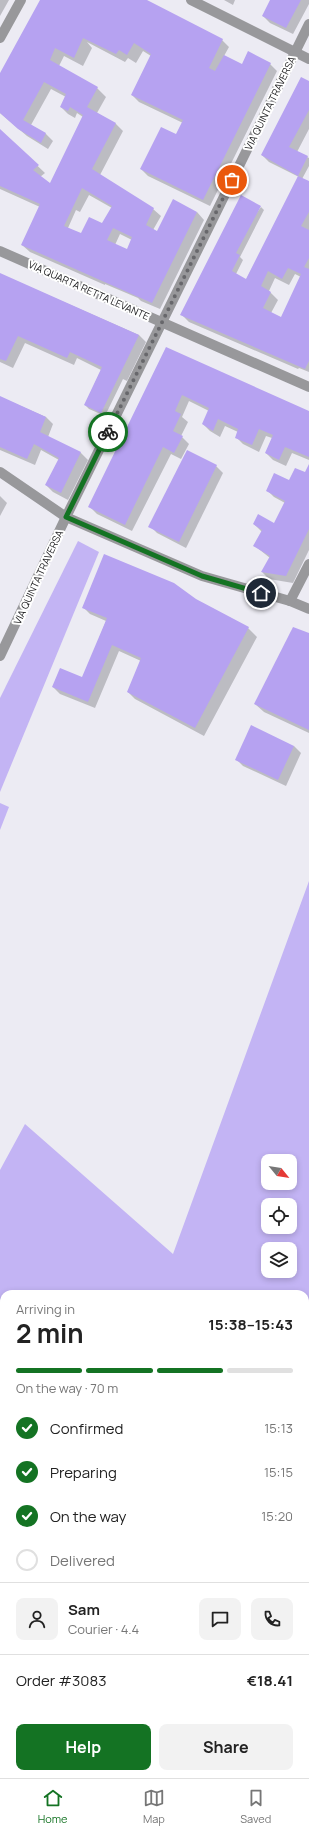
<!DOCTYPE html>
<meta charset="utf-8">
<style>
body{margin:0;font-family:Manrope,sans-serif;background:#f2f2f2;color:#222;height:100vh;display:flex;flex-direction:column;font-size:15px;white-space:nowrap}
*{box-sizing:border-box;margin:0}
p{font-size:13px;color:#767676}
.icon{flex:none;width:22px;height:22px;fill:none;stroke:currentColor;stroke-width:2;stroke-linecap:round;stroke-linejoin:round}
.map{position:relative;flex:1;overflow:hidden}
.sheet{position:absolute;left:0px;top:1290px;width:309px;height:488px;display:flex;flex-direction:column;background:#fff;border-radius:12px 12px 0 0;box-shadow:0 2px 6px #0003}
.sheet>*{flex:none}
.needle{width:26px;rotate:120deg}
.buttons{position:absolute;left:261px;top:1154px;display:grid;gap:8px}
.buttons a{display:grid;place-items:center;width:36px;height:36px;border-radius:8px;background:#fff;box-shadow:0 2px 6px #0003;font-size:20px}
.pin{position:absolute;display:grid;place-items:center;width:34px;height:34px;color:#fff;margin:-17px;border:2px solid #fff;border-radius:50%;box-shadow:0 1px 4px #0007}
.courier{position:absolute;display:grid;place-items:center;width:40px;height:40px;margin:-20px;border:3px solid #147323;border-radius:50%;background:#fff;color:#222;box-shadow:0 1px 5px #0007}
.headline em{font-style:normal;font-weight:700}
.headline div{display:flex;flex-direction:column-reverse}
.headline{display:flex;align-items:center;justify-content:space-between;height:68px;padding:0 16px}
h1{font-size:26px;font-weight:700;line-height:30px}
.bar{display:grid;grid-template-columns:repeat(4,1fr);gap:6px 4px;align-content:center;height:48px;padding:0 16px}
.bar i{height:5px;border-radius:3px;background:#e0e0e0}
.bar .active{background:#147323}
.bar p{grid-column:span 4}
.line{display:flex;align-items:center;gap:10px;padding:0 16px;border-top:1px solid #e0e0e0}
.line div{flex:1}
.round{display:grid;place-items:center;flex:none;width:42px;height:42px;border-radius:8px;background:#f2f2f2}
ol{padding:0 16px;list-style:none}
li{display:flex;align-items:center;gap:12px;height:44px}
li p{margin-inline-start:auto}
li .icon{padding:4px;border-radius:50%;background:#147323;color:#fff;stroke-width:4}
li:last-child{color:#767676}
li i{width:22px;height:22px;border:2px solid #e0e0e0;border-radius:50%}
.primary-button{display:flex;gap:8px;margin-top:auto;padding:8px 16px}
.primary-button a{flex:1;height:46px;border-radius:8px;background:#147323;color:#fff;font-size:16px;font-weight:700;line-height:46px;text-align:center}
.primary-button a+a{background:#f2f2f2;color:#222}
.menu{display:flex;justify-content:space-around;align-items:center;height:56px;border-top:1px solid #e0e0e0;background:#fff;font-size:11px;color:#767676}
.menu a{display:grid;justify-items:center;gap:2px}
.menu .active{color:#147323}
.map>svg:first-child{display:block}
.green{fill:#c3b4f4;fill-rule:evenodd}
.shadow{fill:#0003;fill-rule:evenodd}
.building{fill:#b6a2f1;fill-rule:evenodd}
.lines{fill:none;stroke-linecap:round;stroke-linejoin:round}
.minor{stroke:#98989b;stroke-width:10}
.done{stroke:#67676b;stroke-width:4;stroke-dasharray:0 7.2}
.route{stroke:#147323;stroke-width:5}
.labels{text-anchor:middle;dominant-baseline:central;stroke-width:4;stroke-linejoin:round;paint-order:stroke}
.street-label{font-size:10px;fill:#202022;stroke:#fff}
</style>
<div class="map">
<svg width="309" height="1778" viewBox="0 0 309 1778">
<rect width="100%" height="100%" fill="#ecebf3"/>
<g class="green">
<path d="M78,541l21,11 -99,240v-94z"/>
<path d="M0,803l9,4 -9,23z"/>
<path d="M309,881v534l-4,-2v-119h-301v480h301v-113l4,1v116h-309v-608l25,-46 148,130zM268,1161h22v22h-22zM268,1205h22v22h-22zM268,1249h22v22h-22z"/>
</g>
<g class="shadow">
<path d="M0,0h9l-9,16z"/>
<path d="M42,0h102l78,40 7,7 -5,9 18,9 28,-1 7,7 -67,135 -62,-30 -7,-7 36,-33 6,-13 -44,-21 -7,-7 19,-39 -8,-5 -7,12 -8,-5 -3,4 -38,-20 5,6 -9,18 -19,-10 -5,10 38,22 9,9 -9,16 19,11 7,7 -23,44 53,34 8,7 -8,14 5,2 39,-20 7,8 -44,89 -19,-8 -3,-3 -33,-14v1l-75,-33 -8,-7 18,-38 -40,-18v-59l45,43 -5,4 11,8 32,-68 -6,-4 -2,5 -7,-4 -7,-7 5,-10 -15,-8 -20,36 15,9 7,7 -5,8 -21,-13 -27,-23v-38zM89,195l23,13 -10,16 -21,11 -13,-7 8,-18 4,2zM120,234l12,6 -5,11 -12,-6z"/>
<path d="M224,0h11l-2,5z"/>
<path d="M271,0h38v4l-16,30 -23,-11 -7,-7z"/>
<path d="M309,82v47l-12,23 12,6v8l-7,13 7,4v189l-10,-4 -1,1 -109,-47 -7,-7 79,-108 3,3 -24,47 3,3 -7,14 10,6 53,-103 -30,-15 -7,-7zM295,274l6,3 -19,41 -11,-5 7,-13 -9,-9 6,-13 14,7z"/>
<path d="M0,274l139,61 7,7 -19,39 -4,-2 -18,37 -16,-7 -4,-4 16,-35 -24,-12 -3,7 -49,-22 -12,25 -13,-6z"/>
<path d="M167,349l142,63v48l-17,-7 -6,13 -13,-6 -7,-7 6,-15 -6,-2 -7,16 -16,-8 -7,-7 2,-5 -13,-6 -5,11 -10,-6 -7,-7 6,-13 -20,-10 -7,16 6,5 -7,14 8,8 -8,15 -10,-5 -39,77 -35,-17 -7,-7z"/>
<path d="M0,397l46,20 7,7 -5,13 33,16 7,7 -20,40 -15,-8 -7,-7 13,-25 -18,-10 -6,15 -35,-15z"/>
<path d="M216,466l7,7 -37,75 -29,-15 -7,-7z"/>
<path d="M309,466v84l-16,33 -24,-4 -7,-7 8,-14 -15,-12 7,-14 -8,-8h21l10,-21 -11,-6 -7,-7 38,-16z"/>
<path d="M0,496l7,7 -7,13z"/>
<path d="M195,600l53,28 9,9 -53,99 -69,-37 -7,-7 13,-31 -22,-10 -24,57 -35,-14 -7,-7 30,-8 23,-58 -16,-7 -7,-7z"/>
<path d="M309,634v99l-45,-21 -9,-8z"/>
<path d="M294,746l7,7 -15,33 -43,-20 -7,-7z"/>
</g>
<g class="building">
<path d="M40,0h107l76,39 -14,29 6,3 9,-16 18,9 6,-13 23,12 -68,137 -63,-31 21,-42 15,7 7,-14 -52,-25 20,-41 -17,-11 -7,12 -8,-5 -3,4 -33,-16 -9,20 -19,-10 -5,12 48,27 -11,20 29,16 -24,46 62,39 -8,17 11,6 16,-32 24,13 -45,91 -131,-58 19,-41 -40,-18v-57l39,36 -6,5 17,13 33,-68 -13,-8 -2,4 -8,-4 6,-13 -22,-12 -21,38 23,13 -5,10 -23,-14 -18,-16v-40zM82,188l30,18 -10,17 -13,-6 -8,16 -17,-7zM113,228l19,9 -5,12 -20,-9z"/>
<path d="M270,0h31l-15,28 -24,-12z"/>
<path d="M301,77l8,4v29l-20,37 19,9 -10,20 -37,-21z"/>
<path d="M298,176l11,5v31l-8,14 8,4v28l-5,9 5,2v92l-4,8 -125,-54 61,-120 20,11 -25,47 4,2 -8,16 14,8zM288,268l13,6 -20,43 -18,-9 8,-16 -10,-6 7,-15 14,8z"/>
<path d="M0,273l139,62 -38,78 -17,-8 18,-38 -32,-15 -3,6 -49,-22 -12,25 -6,-2z"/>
<path d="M166,347l143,64v46l-24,-10 -6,13 -14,-7 8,-18 -14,-6 -7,16 -17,-7 3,-9 -20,-10 -5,12 -11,-7 7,-16 -27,-13 -7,16 6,3 -8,17 10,5 -9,17 -11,-6 -38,78 -37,-18z"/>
<path d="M0,396l46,21 -6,15 41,20 -20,41 -16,-8 14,-27 -25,-14 -7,15 -27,-12z"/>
<path d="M187,450l30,15 -38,77 -31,-15z"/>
<path d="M309,464v65l-23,47 -25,-4 9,-16 -17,-10 9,-16 -9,-6 5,-10 16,9 11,-22 -19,-10 8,-18 15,7 6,-12 10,4z"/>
<path d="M104,554l70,29 22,16 53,28 -54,101 -68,-36 14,-34 -29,-13 -24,57 -36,-15 8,-19 22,9 25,-59 -25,-10z"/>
<path d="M293,627l16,6v97l-55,-26z"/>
<path d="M251,725l43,21 -16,34 -43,-20z"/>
</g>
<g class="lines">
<g class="minor">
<path d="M191,0l118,59"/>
<path d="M0,38l21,-38"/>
<path d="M0,251l309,136"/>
<path d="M0,472l66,45 136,59 88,25 19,8"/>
<path d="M290,601l19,-37"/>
<path d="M0,656l66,-139 243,-493"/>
</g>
</g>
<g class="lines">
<path class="done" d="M108,432l124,-252"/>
<path class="route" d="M108,432l-42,85 136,59 59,17"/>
</g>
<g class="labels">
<g class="street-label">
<text transform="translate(270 103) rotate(-64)">VIA QUINTA TRAVERSA</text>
<text transform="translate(89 290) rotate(24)">VIA QUARTA RETTA LEVANTE</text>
<text transform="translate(38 577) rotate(-65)">VIA QUINTA TRAVERSA</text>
</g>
</g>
</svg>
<div class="buttons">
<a><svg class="needle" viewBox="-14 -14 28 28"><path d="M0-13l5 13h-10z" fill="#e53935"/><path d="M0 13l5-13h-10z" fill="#767676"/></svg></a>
<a><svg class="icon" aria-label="locate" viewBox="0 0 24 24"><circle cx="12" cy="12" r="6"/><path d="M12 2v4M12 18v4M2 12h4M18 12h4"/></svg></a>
<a><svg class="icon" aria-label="layers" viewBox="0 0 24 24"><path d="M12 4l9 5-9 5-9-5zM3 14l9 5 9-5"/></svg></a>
</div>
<div class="pin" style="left:232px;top:180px;background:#ea580c"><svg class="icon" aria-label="bag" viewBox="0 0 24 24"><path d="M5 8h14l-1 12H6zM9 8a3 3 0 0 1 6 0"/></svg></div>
<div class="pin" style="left:261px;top:593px;background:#1f2937"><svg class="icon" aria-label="home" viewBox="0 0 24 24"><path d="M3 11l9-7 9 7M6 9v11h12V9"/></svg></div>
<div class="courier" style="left:108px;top:432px"><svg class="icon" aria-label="bike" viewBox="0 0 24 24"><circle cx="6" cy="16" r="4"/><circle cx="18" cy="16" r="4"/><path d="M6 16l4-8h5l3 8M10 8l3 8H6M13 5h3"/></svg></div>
<section class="sheet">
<div class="headline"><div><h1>2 min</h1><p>Arriving in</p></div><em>15:38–15:43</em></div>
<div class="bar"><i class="active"></i><i class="active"></i><i class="active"></i><i></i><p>On the way · 70 m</p></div>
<ol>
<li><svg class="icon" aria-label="check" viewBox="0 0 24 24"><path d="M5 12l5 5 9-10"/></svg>Confirmed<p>15:13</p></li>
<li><svg class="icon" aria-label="check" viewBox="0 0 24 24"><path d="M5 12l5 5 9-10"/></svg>Preparing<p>15:15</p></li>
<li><svg class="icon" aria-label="check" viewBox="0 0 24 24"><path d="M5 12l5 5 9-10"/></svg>On the way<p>15:20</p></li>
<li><i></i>Delivered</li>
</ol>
<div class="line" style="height:72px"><a class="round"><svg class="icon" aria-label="person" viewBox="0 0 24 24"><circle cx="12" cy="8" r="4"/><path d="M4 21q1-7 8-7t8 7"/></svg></a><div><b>Sam</b><p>Courier · 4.4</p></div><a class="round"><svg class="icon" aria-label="chat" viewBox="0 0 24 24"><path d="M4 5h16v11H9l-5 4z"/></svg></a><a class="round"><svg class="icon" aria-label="phone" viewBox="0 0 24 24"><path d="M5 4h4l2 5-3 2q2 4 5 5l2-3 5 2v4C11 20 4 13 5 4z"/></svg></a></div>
<div class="line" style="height:52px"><div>Order #3083</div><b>€18.41</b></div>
<div class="primary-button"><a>Help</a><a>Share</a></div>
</section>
</div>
<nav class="menu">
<a class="active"><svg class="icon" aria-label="home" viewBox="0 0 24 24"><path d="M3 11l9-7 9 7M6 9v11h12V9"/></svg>Home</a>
<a><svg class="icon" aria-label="map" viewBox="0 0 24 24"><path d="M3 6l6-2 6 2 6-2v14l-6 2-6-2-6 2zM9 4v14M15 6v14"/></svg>Map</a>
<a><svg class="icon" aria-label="saved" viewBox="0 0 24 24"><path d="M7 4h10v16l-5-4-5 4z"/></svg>Saved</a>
</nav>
